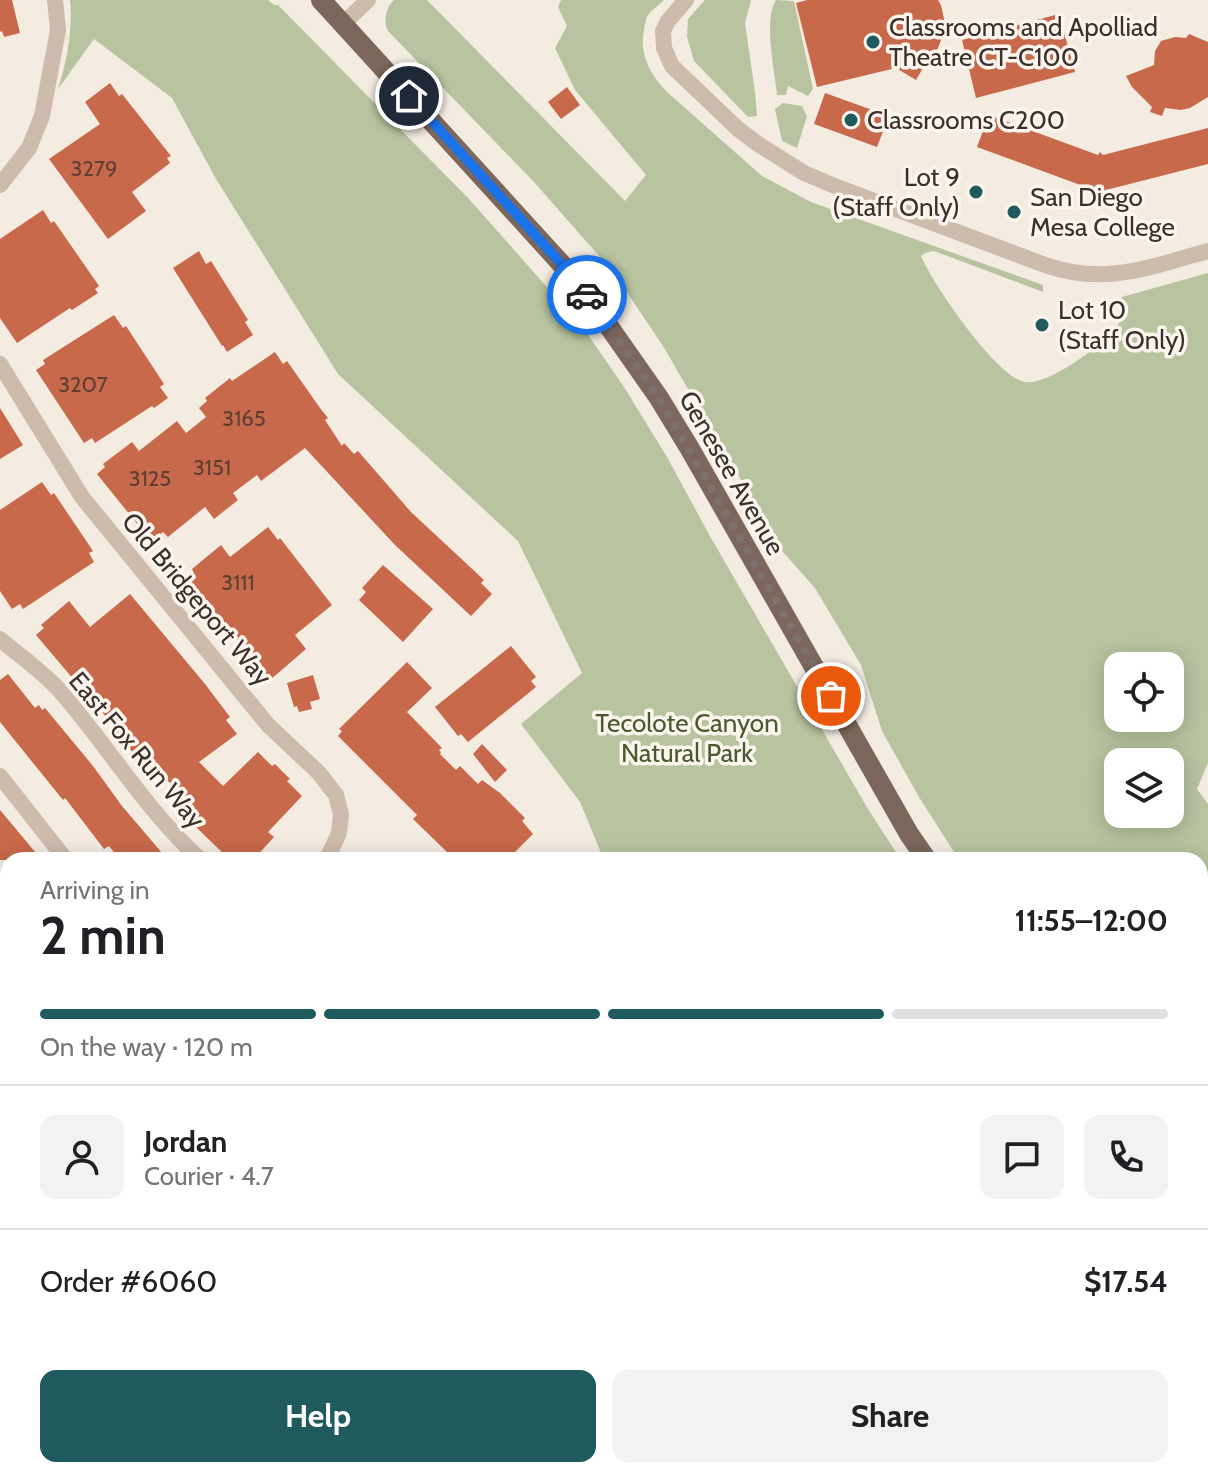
<!DOCTYPE html>
<meta charset="utf-8">
<style>
body{margin:0;font-family:Cabin,sans-serif;background:#f2f2f2;color:#202124;height:100vh;display:flex;flex-direction:column;font-size:30px;white-space:nowrap}
*{box-sizing:border-box;margin:0}
p{font-size:26px;color:#757577}
.icon{flex:none;width:44px;height:44px;fill:none;stroke:currentColor;stroke-width:2;stroke-linecap:round;stroke-linejoin:round}
.map{position:relative;flex:1;overflow:hidden}
.details{position:absolute;left:0px;top:852px;width:1208px;height:626px;display:flex;flex-direction:column;background:#fff;border-radius:24px 24px 0 0;box-shadow:0 4px 20px #0003}
.details>*{flex:none}
.buttons{position:absolute;left:1104px;top:652px;display:grid;gap:16px}
.buttons a{display:grid;place-items:center;width:80px;height:80px;border-radius:16px;background:#fff;box-shadow:0 4px 20px #0003;font-size:40px}
.pin{position:absolute;display:grid;place-items:center;width:68px;height:68px;color:#fff;margin:-34px;border:4px solid #fff;border-radius:50%;box-shadow:0 2px 8px #0007}
.courier{position:absolute;display:grid;place-items:center;width:80px;height:80px;margin:-40px;border:6px solid #1a73e8;border-radius:50%;background:#fff;color:#222;box-shadow:0 2px 10px #0007}
.headline em{font-style:normal;font-weight:700}
.headline div{display:flex;flex-direction:column-reverse}
.headline{display:flex;align-items:center;justify-content:space-between;height:136px;padding:0 40px}
h1{font-size:52px;font-weight:700;line-height:60px}
.bar{display:grid;grid-template-columns:repeat(4,1fr);gap:12px 8px;align-content:center;height:96px;padding:0 40px}
.bar i{height:10px;border-radius:6px;background:#e0e0e0}
.bar .current{background:#1f5a5e}
.bar p{grid-column:span 4}
.line{display:flex;align-items:center;gap:20px;padding:0 40px;border-top:2px solid #e0e0e0}
.line div{flex:1}
.round{display:grid;place-items:center;flex:none;width:84px;height:84px;border-radius:16px;background:#f2f2f2}
.cta{display:flex;gap:16px;margin-top:auto;padding:16px 40px}
.cta a{flex:1;height:92px;border-radius:16px;background:#1f5a5e;color:#fff;font-size:32px;font-weight:700;line-height:92px;text-align:center}
.cta a+a{background:#f2f2f2;color:#202124}
.map>svg:first-child{display:block}
.green{fill:#b8c4a0;fill-rule:evenodd}
.building{fill:#c8694b}
.lines{fill:none;stroke-linecap:round;stroke-linejoin:round}
.minor{stroke:#cdbbac;stroke-width:16}
.major{stroke:#7d675c;stroke-width:20}
.done{stroke:#7c716b;stroke-width:8;stroke-dasharray:0 14.4}
.route{stroke:#1a73e8;stroke-width:10}
.poi-dot{fill:#1f5a5e;stroke:#fbf5ee;stroke-width:3}
.labels{text-anchor:middle;dominant-baseline:central;stroke-width:7;stroke-linejoin:round;paint-order:stroke}
.number-label{font-size:22px;fill:#5e3e33}
.poi-label{font-size:26px;fill:#3b302b;stroke:#fbf5ee;text-anchor:start}
.street-label{font-size:26px;fill:#3b302b;stroke:#fbf5ee}
.park-label{font-size:26px;fill:#4a5a2e;stroke:#fbf5ee}
</style>
<div class="map">
<svg width="1208" height="1477" viewBox="0 0 1208 1477">
<rect width="100%" height="100%" fill="#f4ebe1"/>
<g class="green">
<path d="M70,0h198l6,5h4l191,194 115,130 40,58 43,70 44,81 157,271 33,51h-297l-24,-58 -59,-78 61,-51 -64,-132 -180,-167 -122,-195 -44,-81 -78,-59 -36,50c9,-29 15,-59 12,-89z"/>
<path d="M394,0h33l198,201 21,-26 -71,-85 -20,-42 12,-22 -9,-19 3,-7h103c-5,5 -15,12 -17,17 -1,2 -3,11 -3,13 -5,25 6,44 23,62l95,84 49,26 232,83v7l-109,-41 -9,2 -4,3c11,27 76,122 104,126 20,3 60,-25 75,-39 9,-8 17,-18 25,-27l-2,-11 -5,1 4,-9 86,-24v490l-11,26 11,15v316l-8,-8v-252h-241l-40,-63 -37,-66 -21,-66 -46,-77 -32,-36 -120,-206 -49,-73 -80,-91 -146,-151c-5,-9 -2,-24 6,-31zM1118,666h52v52h-52zM1118,762h52v52h-52z"/>
<path d="M705,0h46l-6,23 10,69 2,24 -9,1 -54,-56 -7,-24 1,-18z"/>
<path d="M776,0l18,1 19,88 -5,7 -20,-10 -2,9h-9c-2,-23 -14,-77 -1,-95z"/>
<path d="M783,103l19,3 5,10 -10,32 -15,-7 -7,-32z"/>
<path d="M1200,1171l8,7v299h-1208v-50l2,14 6,1v28h1192z"/>
<path d="M0,1200l8,8v162l-8,17z"/>
</g>
<g class="building">
<path d="M0,0h12l8,33 -16,4 -2,-6 -2,1z"/>
<path d="M807,0h131l3,5 3,14 -1,16 -9,23 -4,-2 -14,24 -20,-12 -79,19 -21,-84z"/>
<path d="M1059,14l16,58 -99,26 -14,-58z"/>
<path d="M1189,34l19,8v55l-18,11 -9,2 -16,-2 -3,8 -12,-4 2,-5 -20,-20 -6,-11 28,-11 1,-14 6,-10 14,-4 11,1z"/>
<path d="M110,83l9,13 3,-2 49,62 -4,2 3,5 -38,29 14,19 -38,28 -59,-80 51,-35 -15,-22z"/>
<path d="M567,87l13,18 -19,14 -13,-17z"/>
<path d="M825,93l64,23 -12,31 -63,-23z"/>
<path d="M989,115l109,40 2,-3 3,3 105,-27v36l-102,26 -8,8 -7,-9 -114,-42z"/>
<path d="M43,210l8,13 3,-2 45,65 -4,3 3,4 -26,17 -2,-2 -53,35 -17,-25v-79z"/>
<path d="M199,251l7,13 5,-3 37,59 -3,2 8,13 -26,17 -4,-7 -1,1 -49,-78z"/>
<path d="M114,315l9,13 3,-2 38,58 -4,3 8,11 -14,10 -2,-2 -57,37 -3,-5 -8,5 -48,-73 9,-6 -2,-4z"/>
<path d="M275,352l8,12 4,-3 33,47 8,10 -3,2 17,26 2,-3 10,11 4,-3 53,61 73,68 -3,3 11,11 -21,22 -76,-71 -90,-97 -44,33 -4,-6 -24,18 5,7 -24,19 -9,-12 -37,30 -5,-5 -12,9 -54,-67 8,-7 -2,-3 29,-22 7,9 38,-30 9,12 20,-16 -7,-9 8,-7 -2,-3 25,-20 2,3z"/>
<path d="M0,408l23,37 -23,14z"/>
<path d="M42,482l9,13 3,-2 39,58 -4,2 5,9 -71,47 -3,-5 -8,5 -12,-18v-81z"/>
<path d="M268,527l10,13 2,-2 52,67 -37,30 11,14 -36,31 -83,-102 7,-5 -2,-4 29,-24 9,12z"/>
<path d="M383,565l50,44 -30,33 -44,-42 7,-8 -4,-4z"/>
<path d="M130,594l75,90 25,33 -4,3 11,14 -38,28 24,24 35,-34 14,14 3,-2 15,15 -3,2 15,15 -34,36 6,5 -21,23h-23l-32,-31 -23,-25 8,-7 -15,-16 -2,1 -4,-5 -7,5 -58,-77 -1,1 -60,-71 8,-7 -3,-3 28,-24 21,26z"/>
<path d="M511,646l25,31 -5,4 5,6 -68,55 -7,-8 -3,2 -23,-29z"/>
<path d="M407,662l25,26 -25,24 35,36 -3,2 2,2 -1,2 16,16 4,-4 18,18 4,-4 18,13 25,25 -3,3 11,13 -26,26h-67l7,-8 -34,-33 4,-4 -79,-79 4,-5 -3,-2z"/>
<path d="M8,674l27,34 4,-3 3,5 3,-2 48,58 29,40 46,54h-48l-11,-14 -5,3 -39,-51 -2,2 -63,-78v-42z"/>
<path d="M313,675l7,24 -10,3 2,7 -13,3 -2,-6 -3,1 -7,-24z"/>
<path d="M482,744l25,26 -12,12 -22,-28z"/>
<path d="M0,810l36,43 4,7h-40z"/>
</g>
<g class="lines">
<g class="minor">
<path d="M686,0l-18,21 -5,10 1,17 8,18 66,63 20,15 46,29 33,14 208,78c60,21 105,2 163,-14"/>
<path d="M344,23l24,-23"/>
<path d="M0,185l29,-37 13,-32 16,-86 -3,-30"/>
<path d="M0,364l82,133 186,228 51,48 17,22 5,19 -2,19 -11,24 -3,3"/>
<path d="M0,639c20,17 43,33 60,52 49,56 86,120 141,169"/>
<path d="M0,776l66,84"/>
<path d="M0,939l8,10"/>
<path d="M0,1079l8,7"/>
</g>
<g class="major">
<path d="M321,0l256,281 82,117 31,51 219,385 18,26"/>
<path d="M1200,1149l8,8"/>
</g>
</g>
<g class="lines">
<path class="done" d="M587,295l72,103 172,298"/>
<path class="route" d="M409,96l168,185 10,14"/>
</g>
<g class="poi-dot">
<circle cx="873" cy="42" r="8"/>
<circle cx="851" cy="120" r="8"/>
<circle cx="976" cy="192" r="8"/>
<circle cx="1014" cy="212" r="8"/>
<circle cx="1042" cy="325" r="8"/>
</g>
<g class="labels">
<g class="number-label">
<text x="94" y="168">3279</text>
<text x="83" y="384">3207</text>
<text x="244" y="418">3165</text>
<text x="212" y="467">3151</text>
<text x="150" y="478">3125</text>
<text x="238" y="582">3111</text>
</g>
<g class="poi-label">
<text x="889" y="27">Classrooms and Apolliad<tspan x="889" dy="30">Theatre CT-C100</tspan></text>
<text x="867" y="120">Classrooms C200</text>
<text x="960" y="177" text-anchor="end">Lot 9<tspan x="960" dy="30">(Staff Only)</tspan></text>
<text x="1030" y="197">San Diego<tspan x="1030" dy="30">Mesa College</tspan></text>
<text x="1058" y="310">Lot 10<tspan x="1058" dy="30">(Staff Only)</tspan></text>
</g>
<g class="street-label">
<text transform="translate(732 473) rotate(60)">Genesee Avenue</text>
<text transform="translate(197 599) rotate(50)">Old Bridgeport Way</text>
<text transform="translate(137 750) rotate(50)">East Fox Run Way</text>
</g>
<g class="park-label">
<text x="687" y="723">Tecolote Canyon<tspan x="687" dy="30">Natural Park</tspan></text>
</g>
</g>
</svg>
<div class="buttons">
<a><svg class="icon" aria-label="locate" viewBox="0 0 24 24"><circle cx="12" cy="12" r="6"/><path d="M12 2v4M12 18v4M2 12h4M18 12h4"/></svg></a>
<a><svg class="icon" aria-label="layers" viewBox="0 0 24 24"><path d="M12 4l9 5-9 5-9-5zM3 14l9 5 9-5"/></svg></a>
</div>
<div class="pin" style="left:831px;top:696px;background:#ea580c"><svg class="icon" aria-label="bag" viewBox="0 0 24 24"><path d="M5 8h14l-1 12H6zM9 8a3 3 0 0 1 6 0"/></svg></div>
<div class="pin" style="left:409px;top:96px;background:#1f2937"><svg class="icon" aria-label="home" viewBox="0 0 24 24"><path d="M3 11l9-7 9 7M6 9v11h12V9"/></svg></div>
<div class="courier" style="left:587px;top:295px"><svg class="icon" aria-label="car" viewBox="0 0 24 24"><path d="M5 17H2v-5l4-1 3-4h7l3 4 3 1v5h-3M9 17h6M6 11h13"/><circle cx="7" cy="17" r="2"/><circle cx="17" cy="17" r="2"/></svg></div>
<section class="details">
<div class="headline"><div><h1>2 min</h1><p>Arriving in</p></div><em>11:55–12:00</em></div>
<div class="bar"><i class="current"></i><i class="current"></i><i class="current"></i><i></i><p>On the way · 120 m</p></div>
<div class="line" style="height:144px"><a class="round"><svg class="icon" aria-label="person" viewBox="0 0 24 24"><circle cx="12" cy="8" r="4"/><path d="M4 21q1-7 8-7t8 7"/></svg></a><div><b>Jordan</b><p>Courier · 4.7</p></div><a class="round"><svg class="icon" aria-label="chat" viewBox="0 0 24 24"><path d="M4 5h16v11H9l-5 4z"/></svg></a><a class="round"><svg class="icon" aria-label="phone" viewBox="0 0 24 24"><path d="M5 4h4l2 5-3 2q2 4 5 5l2-3 5 2v4C11 20 4 13 5 4z"/></svg></a></div>
<div class="line" style="height:104px"><div>Order #6060</div><b>$17.54</b></div>
<div class="cta"><a>Help</a><a>Share</a></div>
</section>
</div>
